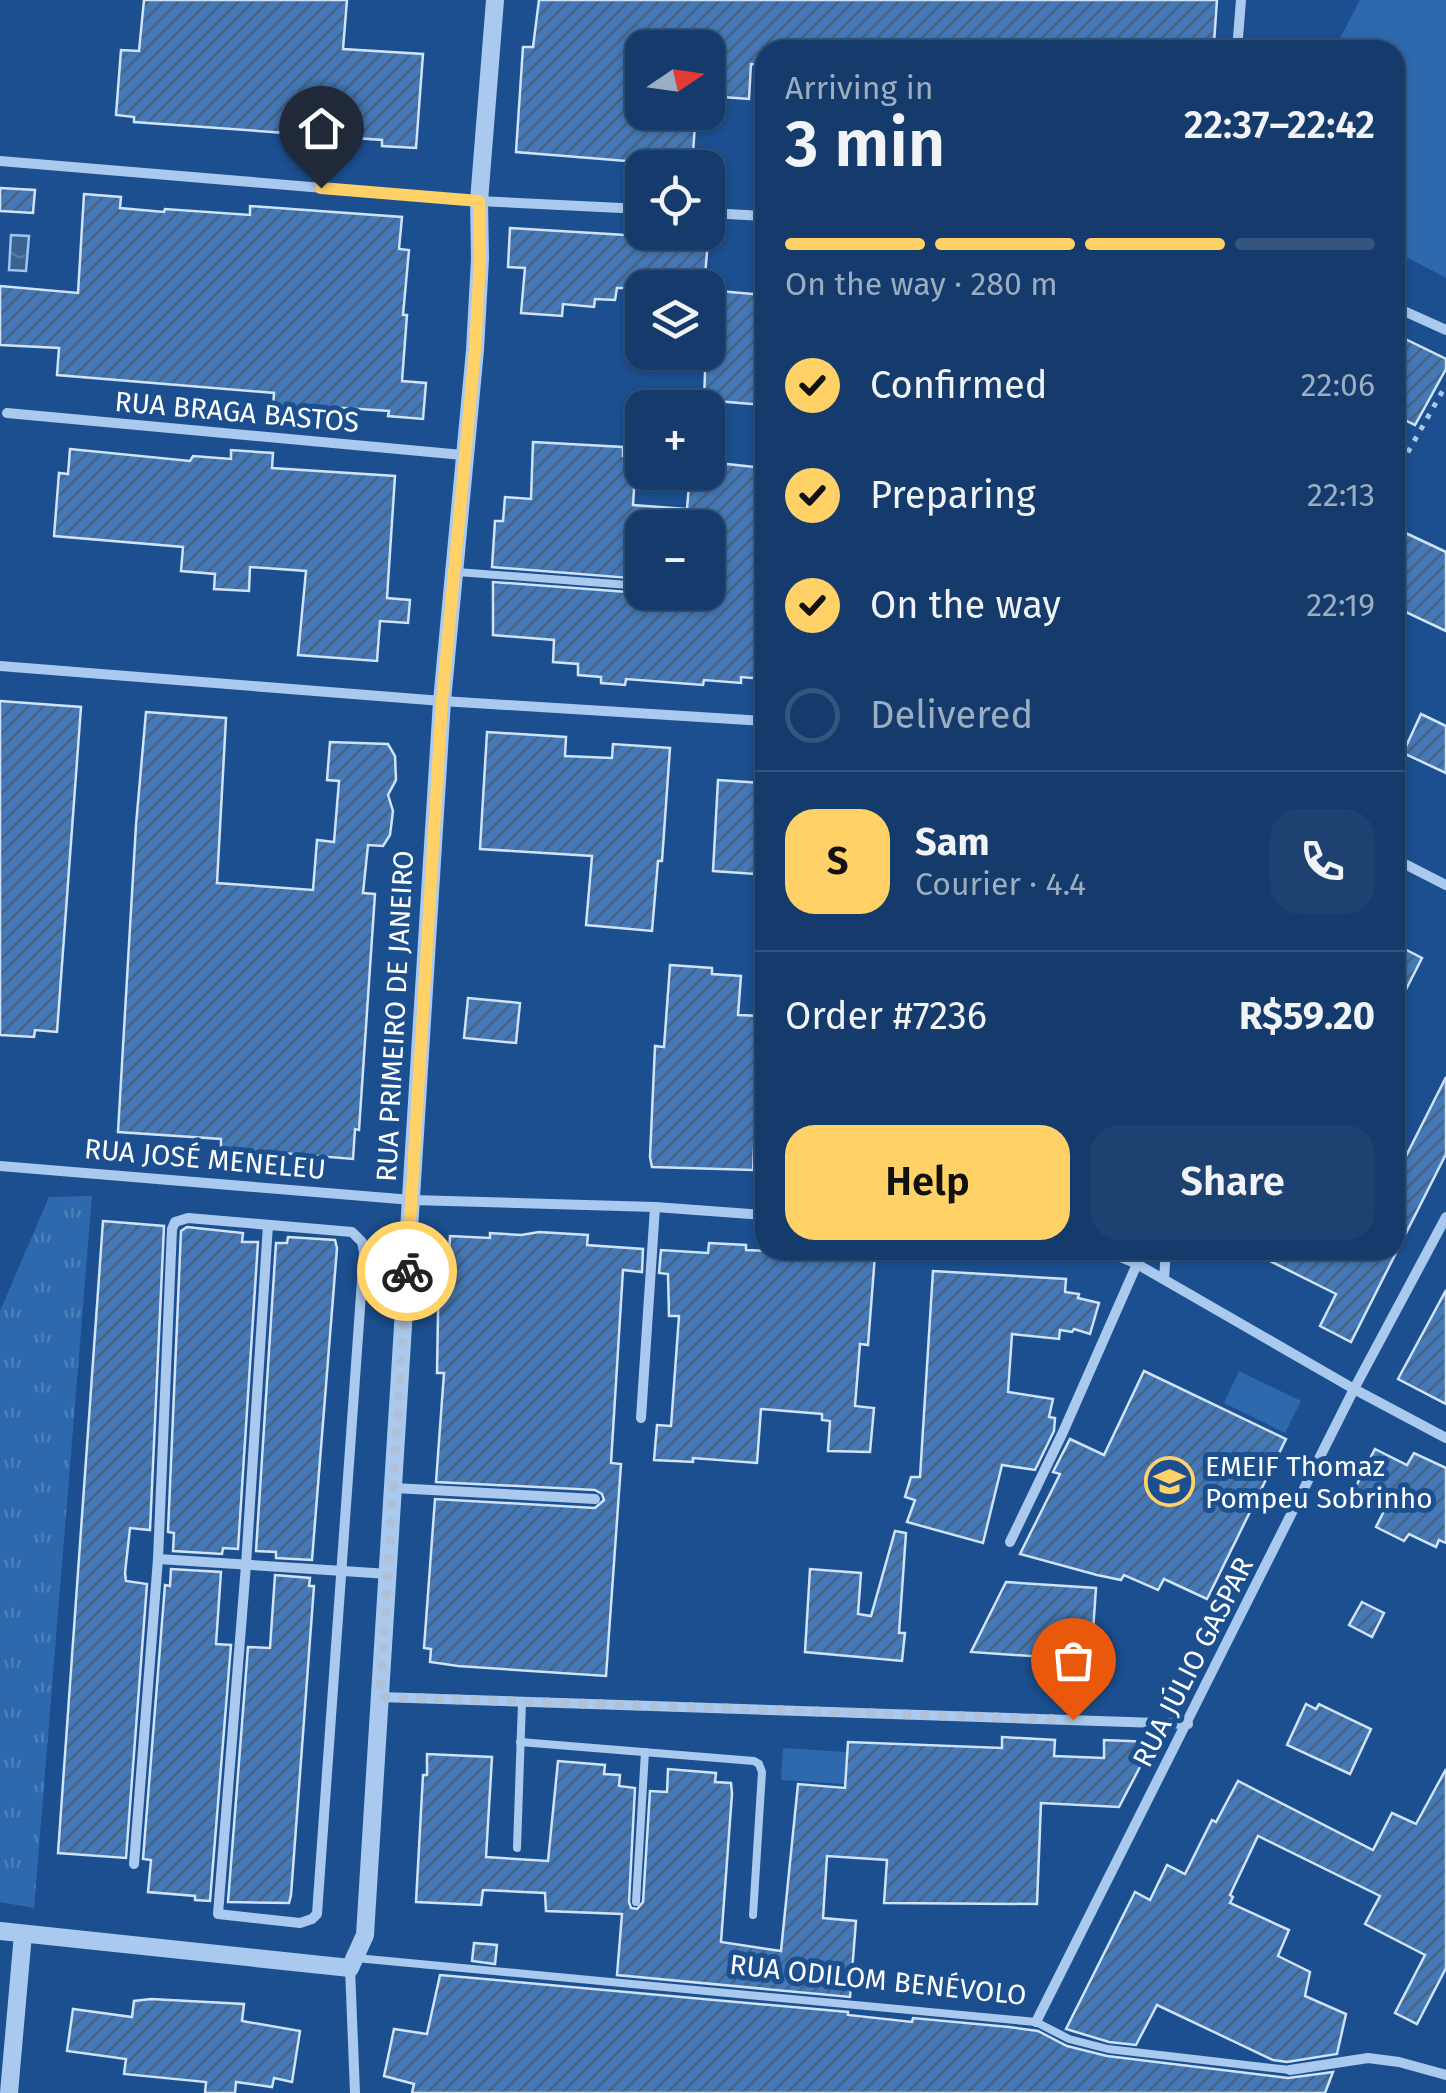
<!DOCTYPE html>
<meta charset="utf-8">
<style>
body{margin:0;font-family:"Fira Sans",sans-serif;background:#1d4271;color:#f1f3f6;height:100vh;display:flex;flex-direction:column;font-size:38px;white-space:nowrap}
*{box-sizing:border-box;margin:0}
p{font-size:32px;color:#9dadc1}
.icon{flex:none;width:55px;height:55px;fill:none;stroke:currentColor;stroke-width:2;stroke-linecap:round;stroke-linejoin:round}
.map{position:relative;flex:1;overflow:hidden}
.panel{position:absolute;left:755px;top:40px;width:650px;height:1220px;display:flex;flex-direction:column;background:#143b6b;border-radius:30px;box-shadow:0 2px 8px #0004,0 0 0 2px #33557e}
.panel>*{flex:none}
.needle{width:65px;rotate:77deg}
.buttons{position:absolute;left:625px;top:30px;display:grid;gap:20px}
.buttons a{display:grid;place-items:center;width:100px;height:100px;border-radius:20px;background:#143b6b;box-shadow:0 2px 8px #0004,0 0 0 2px #33557e;font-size:50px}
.pin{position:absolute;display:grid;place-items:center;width:85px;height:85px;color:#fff;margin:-102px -42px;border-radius:50% 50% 50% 0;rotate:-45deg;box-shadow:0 0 10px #0007}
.pin .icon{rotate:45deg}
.courier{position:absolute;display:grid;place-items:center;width:100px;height:100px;margin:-50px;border:8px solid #ffd166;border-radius:50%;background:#fff;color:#222;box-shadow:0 2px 12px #0007}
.summary em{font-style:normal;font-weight:600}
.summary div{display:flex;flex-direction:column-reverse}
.summary{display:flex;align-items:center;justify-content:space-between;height:170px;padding:0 30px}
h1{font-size:65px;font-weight:600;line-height:75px}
.bar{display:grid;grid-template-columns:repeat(4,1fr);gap:15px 10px;align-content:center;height:120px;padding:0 30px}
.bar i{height:12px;border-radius:8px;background:#33557e}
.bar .selected{background:#ffd166}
.bar p{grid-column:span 4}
.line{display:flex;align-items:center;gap:25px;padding:0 30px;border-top:2px solid #33557e}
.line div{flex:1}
.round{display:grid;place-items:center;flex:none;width:105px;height:105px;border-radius:30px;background:#1d4271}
ol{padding:0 30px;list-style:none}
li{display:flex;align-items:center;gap:30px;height:110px}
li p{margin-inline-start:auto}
li .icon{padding:10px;border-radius:50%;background:#ffd166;color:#111;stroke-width:4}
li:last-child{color:#9dadc1}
li i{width:55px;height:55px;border:5px solid #33557e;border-radius:50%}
.primary-button{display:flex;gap:20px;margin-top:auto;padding:20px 30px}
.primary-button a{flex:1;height:115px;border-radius:30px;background:#ffd166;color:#111;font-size:40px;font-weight:600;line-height:115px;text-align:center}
.primary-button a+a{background:#1d4271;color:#f1f3f6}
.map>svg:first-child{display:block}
.grass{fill:url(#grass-tufts)}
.pitch{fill:#2e69ad}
.water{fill:url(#water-ripples);stroke:#9cc4f0;stroke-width:2.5}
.building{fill:url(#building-hatch);stroke:#cfe3fa;stroke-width:2.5}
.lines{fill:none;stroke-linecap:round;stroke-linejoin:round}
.path{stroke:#a9c9ee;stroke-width:5;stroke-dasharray:5 8;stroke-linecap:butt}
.service{stroke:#a9c9ee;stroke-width:8}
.minor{stroke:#a9c9ee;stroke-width:10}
.tertiary{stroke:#a9c9ee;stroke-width:18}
.done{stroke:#afc1d8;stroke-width:10;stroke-dasharray:0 18}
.route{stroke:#ffd166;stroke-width:12}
.labels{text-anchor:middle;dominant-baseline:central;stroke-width:10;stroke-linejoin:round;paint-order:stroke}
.street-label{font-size:28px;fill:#fff;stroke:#1b4f8f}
.poi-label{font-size:28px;fill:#fff;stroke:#1b4f8f;text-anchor:start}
</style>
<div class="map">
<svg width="1446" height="2093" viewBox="0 0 1446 2093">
<defs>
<pattern id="grass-tufts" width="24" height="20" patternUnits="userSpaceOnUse" patternTransform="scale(2.5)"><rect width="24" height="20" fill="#2e69ad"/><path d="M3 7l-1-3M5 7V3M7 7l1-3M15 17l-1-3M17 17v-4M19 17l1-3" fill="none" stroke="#4d80b9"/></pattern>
<pattern id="water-ripples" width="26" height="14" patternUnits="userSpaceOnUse" patternTransform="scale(2.5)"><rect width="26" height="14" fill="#3c6290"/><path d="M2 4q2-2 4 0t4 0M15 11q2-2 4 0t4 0" fill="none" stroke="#597aa1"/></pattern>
<pattern id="building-hatch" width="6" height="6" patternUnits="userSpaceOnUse" patternTransform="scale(2.5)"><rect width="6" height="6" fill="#4478b7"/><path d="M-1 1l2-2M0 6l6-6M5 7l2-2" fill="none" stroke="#486282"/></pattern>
</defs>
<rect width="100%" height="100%" fill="#1b4f8f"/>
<path class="grass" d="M92,1196l-58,712 -34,-6v-591l49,-114z"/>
<g class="pitch">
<path d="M1360,0h86v278l-51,-27v-201h-61z"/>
<path d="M1239,1371l62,30 -16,32 -61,-30z"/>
<path d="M783,1748l63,4 -2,32 -63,-4z"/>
</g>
<path class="water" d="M11,235l18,1 -3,35 -17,-1z"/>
<g class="building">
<path d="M144,0h203l-4,49 80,5 -7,94 -34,-2v-6l-248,-18v-5l-18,-2 5,-65 18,1z"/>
<path d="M539,0h678l-3,43 -14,-1 -1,8h-434v15l-14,-1 -2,35 -41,-3v-48l-66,-4v68h54l-3,40 -29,-2 -1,14 -147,-12 7,-105h10z"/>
<path d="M0,188l35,2 -2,23 -33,-2z"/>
<path d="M84,194l37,3 -1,11 44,4 1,-3 85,6v-9l152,11 -3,32 10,1 -6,65h4l-5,66 24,2 -3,36 -35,-3 1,-5 -59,-4v5l-57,-4 1,-15 -217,-18 2,-27 -59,-3v-59l78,7z"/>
<path d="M510,228l198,12 -4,48h-87l-2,12 -20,-1 -1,8 -31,-3 -1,12 -41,-3 4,-45 -17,-1z"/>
<path d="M708,290l57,5v110l-61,-5z"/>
<path d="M1395,334l51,25v10l-31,56 -20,-10z"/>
<path d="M533,442l90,5v9l13,1 -3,48 54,4 3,-37h18v-10l57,6v211l-24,-2v6l-37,-3 -1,5 -77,-6 -1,6 -24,-2v-6l-23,-2v-11l-25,-2 1,-22 -61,-5v-53l148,11 67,-1v-64h-66v51l-150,-12 3,-46h8l2,-24 26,2z"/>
<path d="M70,449l120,12 3,-5 38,3v-9l42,3 -1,15 123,8 -8,122 23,2 -2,23 -28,-2 -3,40 -79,-6 8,-84 -56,-4 -1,24 -35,-2 1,-15 -34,-3 2,-24 -129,-11 5,-63 9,1z"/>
<path d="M1395,528l51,24v79l-51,-24z"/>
<path d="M0,701l81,6 -24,325 -22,-2 -1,7 -34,-2z"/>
<path d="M146,712l80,6 -9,165 96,7 4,-50 17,2 5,-61 -12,-1 3,-38 58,2 7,12 1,24 -8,15 5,16 -3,24 -7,11 -15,-1 -5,48 12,1 -16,236 -4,-1 -2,30 -132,-11v-9l-103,-7 18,-307z"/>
<path d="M1421,714l25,12v47l-43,-20z"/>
<path d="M487,732l79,5 -1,19 47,2 1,-14 57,4 -8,113h-4l-6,70 -66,-6 6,-69 -112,-7z"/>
<path d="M718,780l43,3 -6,91 -42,-3z"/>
<path d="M1395,944l27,14 -27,53z"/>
<path d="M670,965l42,3v6l29,2 -3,39 24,1 -7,106h7v27l-8,-1 -1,22 -101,-3 -2,-10 5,-111 9,1z"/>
<path d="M468,998l52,5 -4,40 -52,-5z"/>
<path d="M1446,1077v77l-95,188 -31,-16 16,-32 -88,-44h147v-88l6,4z"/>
<path d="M103,1221l61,5 -14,304 -20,-2 -5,45 1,8 21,3 -21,274 -68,-5z"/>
<path d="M187,1227l56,6 -1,9h16l-20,307 -15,-1 -1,6 -49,-3 1,-18 -6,-1 13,-301z"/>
<path d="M539,1232l49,3 -1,10 56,4 -1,23 -19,-2 -12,193 10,1 -15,212 -148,-10 -28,-4 1,-13 -7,-1 11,-149 160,9 9,-8 -2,-6 -7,-4 -159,-8 8,-109h-7l2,-119 10,1 1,-19 40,2v-5l31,2z"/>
<path d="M288,1237l47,3 2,8 -25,312 -36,-2v-6l-20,-1 20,-308h11z"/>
<path d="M709,1243l37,2v5l129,5 -7,90 -8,-1 -5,62 19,2 -4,44 -42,-1 2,-30 -8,-1v-6l-61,-5 -4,54 -64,-5v4l-39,-2 3,-35 14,1 8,-110h-10l-1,-42 -9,-1 2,-23 47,3z"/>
<path d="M933,1271l133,8 -1,13 14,2 -1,4 21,5 -9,31 -16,-5 -2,3 -12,-2 -1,9 -47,-5 -4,58 45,7 -4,18 6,1 -1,13 -19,39 -33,-5 -19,78 -76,-21 8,-22 -10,-3 6,-20h9z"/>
<path d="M1446,1290v114l-48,-25z"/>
<path d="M1144,1371l142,68 -79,160 -43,-20 -6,11 -34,-15 -3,5 -24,-5 -77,-21 40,-80 -7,-2 17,-33 34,16z"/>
<path d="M1375,1449l32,16 7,-12 32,15v75l-7,-3 -3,7 -27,-13 -5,7 -28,-14 9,-18 -32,-17z"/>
<path d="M895,1531l11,2 -7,100h6l-3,28 -97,-9 5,-83 51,4 -3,41 13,2z"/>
<path d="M171,1569l50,3 -5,72 15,1 -21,256 -15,-1v-4l-47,-4 3,-32 -8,-1 22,-274 5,1z"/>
<path d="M275,1575l35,3 -1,8h5l-23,309 -2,8 -61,-1 20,-255 22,1z"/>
<path d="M1006,1582l90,6 -5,72 -120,-8z"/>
<path d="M1362,1602l22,11 -12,24 -23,-12z"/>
<path d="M1306,1704l10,5 3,-5 52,25 -21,45 -63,-29z"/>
<path d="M1002,1737l53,3 -1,16 50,2v-18l49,2 -34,65 -78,-4 -4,101 -153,-1 3,-43 -60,-4 -4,62 33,3 -6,76 -233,-22 5,-61 -76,-3 -1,-18 -62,-3 -2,15 -65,-3 7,-127h4v-21l65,3 -6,100 62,4 10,-100 47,4 -1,9 16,1 -1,11 16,2 -6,114 2,6 6,1 6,-7 7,-111 17,1 1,-23 48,4 -1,9 16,1 1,11 -11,148 60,9 17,-167 47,4 3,-46 154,6z"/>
<path d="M1446,1769v199l-29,56 -22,-11 30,-58 -60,-31 15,-28 -122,-60 -28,59 3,2 -3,6 59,27 -11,26 32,16 -5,24 41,18 -9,40 -50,8 -14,-2 -116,-55 -21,40 -27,-3 -43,-13 69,-137 15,8 17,-35 18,9 27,-54 4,2 22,-41 135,69 19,-37 24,11z"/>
<path d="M474,1943l23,2 -2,19 -23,-3z"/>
<path d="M440,1975l408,37v3l64,7 1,-4 96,9 29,4 29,15 40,10 181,22 45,-6 -8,21h-913l2,-9 -30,-8 10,-47 33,5z"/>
<path d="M151,1999l93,5 -2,17 58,10 -8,51 -18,-4 -2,9 -36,-5 -1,11h-30l1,-11 -82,-8 2,-15 -59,-8 6,-42 59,8 2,-16z"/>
</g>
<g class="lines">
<path class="path" d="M1395,475l51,-90"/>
<g class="service">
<path d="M457,572l185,14"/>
<path d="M520,1742l234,19 5,3 3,8 -9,143"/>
<path d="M517,1848l5,-146"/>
<path d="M636,1902l9,-150"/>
<path d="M356,1958l680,64 33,17 39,10 182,21"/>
</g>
<g class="minor">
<path d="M1237,50l4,-50"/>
<path d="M0,161l479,40 163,8"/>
<path d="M708,213l57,3"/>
<path d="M1395,307l51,23"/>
<path d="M7,413l456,42"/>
<path d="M0,666l442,35 323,20"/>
<path d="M1395,859l51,26"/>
<path d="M0,1166l412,34 243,7 110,8"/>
<path d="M1103,1250l34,14 217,125 92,49"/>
<path d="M1164,1279l2,-29"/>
<path d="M641,1418l14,-211"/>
<path d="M394,1488l201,11"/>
<path d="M1010,1542l53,-110 74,-168"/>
<path d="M158,1559l231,15"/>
<path d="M380,1697l808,27"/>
<path d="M134,1864l24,-305 14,-330 3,-7 13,-4 164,14 10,10 2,10 -47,662 -5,5 -12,4 -82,-9 28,-349 22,-340"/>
<path d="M350,1968l5,125"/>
<path d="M1036,2022l318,-633 92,-172"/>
<path d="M1290,2070l78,-12 31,4 47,13"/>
</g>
<g class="tertiary">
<path d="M0,1931l350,37 15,-33 77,-1234 33,-351 5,-91 -1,-58 16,-201"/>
<path d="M9,2093l14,-159"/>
</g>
</g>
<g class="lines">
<path class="done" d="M407,1271l-27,426 693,23"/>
<path class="route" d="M321,188l158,13 1,58 -5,91 -33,351 -35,570"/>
</g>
<defs>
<symbol id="school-ring" viewBox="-11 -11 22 22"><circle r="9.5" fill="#1b4f8f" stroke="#ffd166" stroke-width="1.5"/><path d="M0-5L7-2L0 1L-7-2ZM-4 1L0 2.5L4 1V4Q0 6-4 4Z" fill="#ffd166"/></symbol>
</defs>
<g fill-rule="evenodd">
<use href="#school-ring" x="1142" y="1454" width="55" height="55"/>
</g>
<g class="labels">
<g class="street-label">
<text transform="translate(237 412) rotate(5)">RUA BRAGA BASTOS</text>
<text transform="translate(395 1016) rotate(-87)">RUA PRIMEIRO DE JANEIRO</text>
<text transform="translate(205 1159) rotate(5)">RUA JOSÉ MENELEU</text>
<text transform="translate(1193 1662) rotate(-63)">RUA JÚLIO GASPAR</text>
<text transform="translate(878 1980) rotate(6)">RUA ODILOM BENÉVOLO</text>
</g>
<g class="poi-label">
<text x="1205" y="1466">EMEIF Thomaz<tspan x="1205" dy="32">Pompeu Sobrinho</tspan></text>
</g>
</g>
</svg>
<div class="buttons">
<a><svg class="needle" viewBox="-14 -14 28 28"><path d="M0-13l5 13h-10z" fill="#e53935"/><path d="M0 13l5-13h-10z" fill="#9dadc1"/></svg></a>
<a><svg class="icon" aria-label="locate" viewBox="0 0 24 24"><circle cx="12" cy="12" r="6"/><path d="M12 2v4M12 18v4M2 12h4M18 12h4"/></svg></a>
<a><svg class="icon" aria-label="layers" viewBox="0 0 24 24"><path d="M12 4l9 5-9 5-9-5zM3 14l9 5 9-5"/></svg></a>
<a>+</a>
<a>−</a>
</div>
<div class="pin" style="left:1073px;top:1720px;background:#ea580c"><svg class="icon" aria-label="bag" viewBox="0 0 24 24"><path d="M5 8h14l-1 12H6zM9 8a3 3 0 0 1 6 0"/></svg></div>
<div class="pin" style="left:321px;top:188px;background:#1f2937"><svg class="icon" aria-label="home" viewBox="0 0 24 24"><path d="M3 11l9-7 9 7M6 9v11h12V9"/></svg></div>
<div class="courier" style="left:407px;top:1271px"><svg class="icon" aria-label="bike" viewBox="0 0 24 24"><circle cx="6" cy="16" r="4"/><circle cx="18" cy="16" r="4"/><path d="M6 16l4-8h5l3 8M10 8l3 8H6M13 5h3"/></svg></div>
<section class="panel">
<div class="summary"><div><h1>3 min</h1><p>Arriving in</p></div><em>22:37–22:42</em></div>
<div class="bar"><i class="selected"></i><i class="selected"></i><i class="selected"></i><i></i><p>On the way · 280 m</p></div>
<ol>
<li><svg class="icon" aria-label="check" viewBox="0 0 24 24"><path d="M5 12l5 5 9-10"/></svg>Confirmed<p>22:06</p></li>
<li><svg class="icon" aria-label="check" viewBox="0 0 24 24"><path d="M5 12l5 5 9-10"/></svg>Preparing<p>22:13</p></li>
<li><svg class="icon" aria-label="check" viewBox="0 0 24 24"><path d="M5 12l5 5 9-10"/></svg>On the way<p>22:19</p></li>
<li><i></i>Delivered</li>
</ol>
<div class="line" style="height:180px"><b class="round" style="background:#ffd166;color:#111">S</b><div><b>Sam</b><p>Courier · 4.4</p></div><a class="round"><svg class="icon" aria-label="phone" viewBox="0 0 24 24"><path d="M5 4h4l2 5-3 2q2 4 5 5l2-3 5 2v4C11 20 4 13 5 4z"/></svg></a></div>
<div class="line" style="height:130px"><div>Order #7236</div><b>R$59.20</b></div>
<div class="primary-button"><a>Help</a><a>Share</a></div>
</section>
</div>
